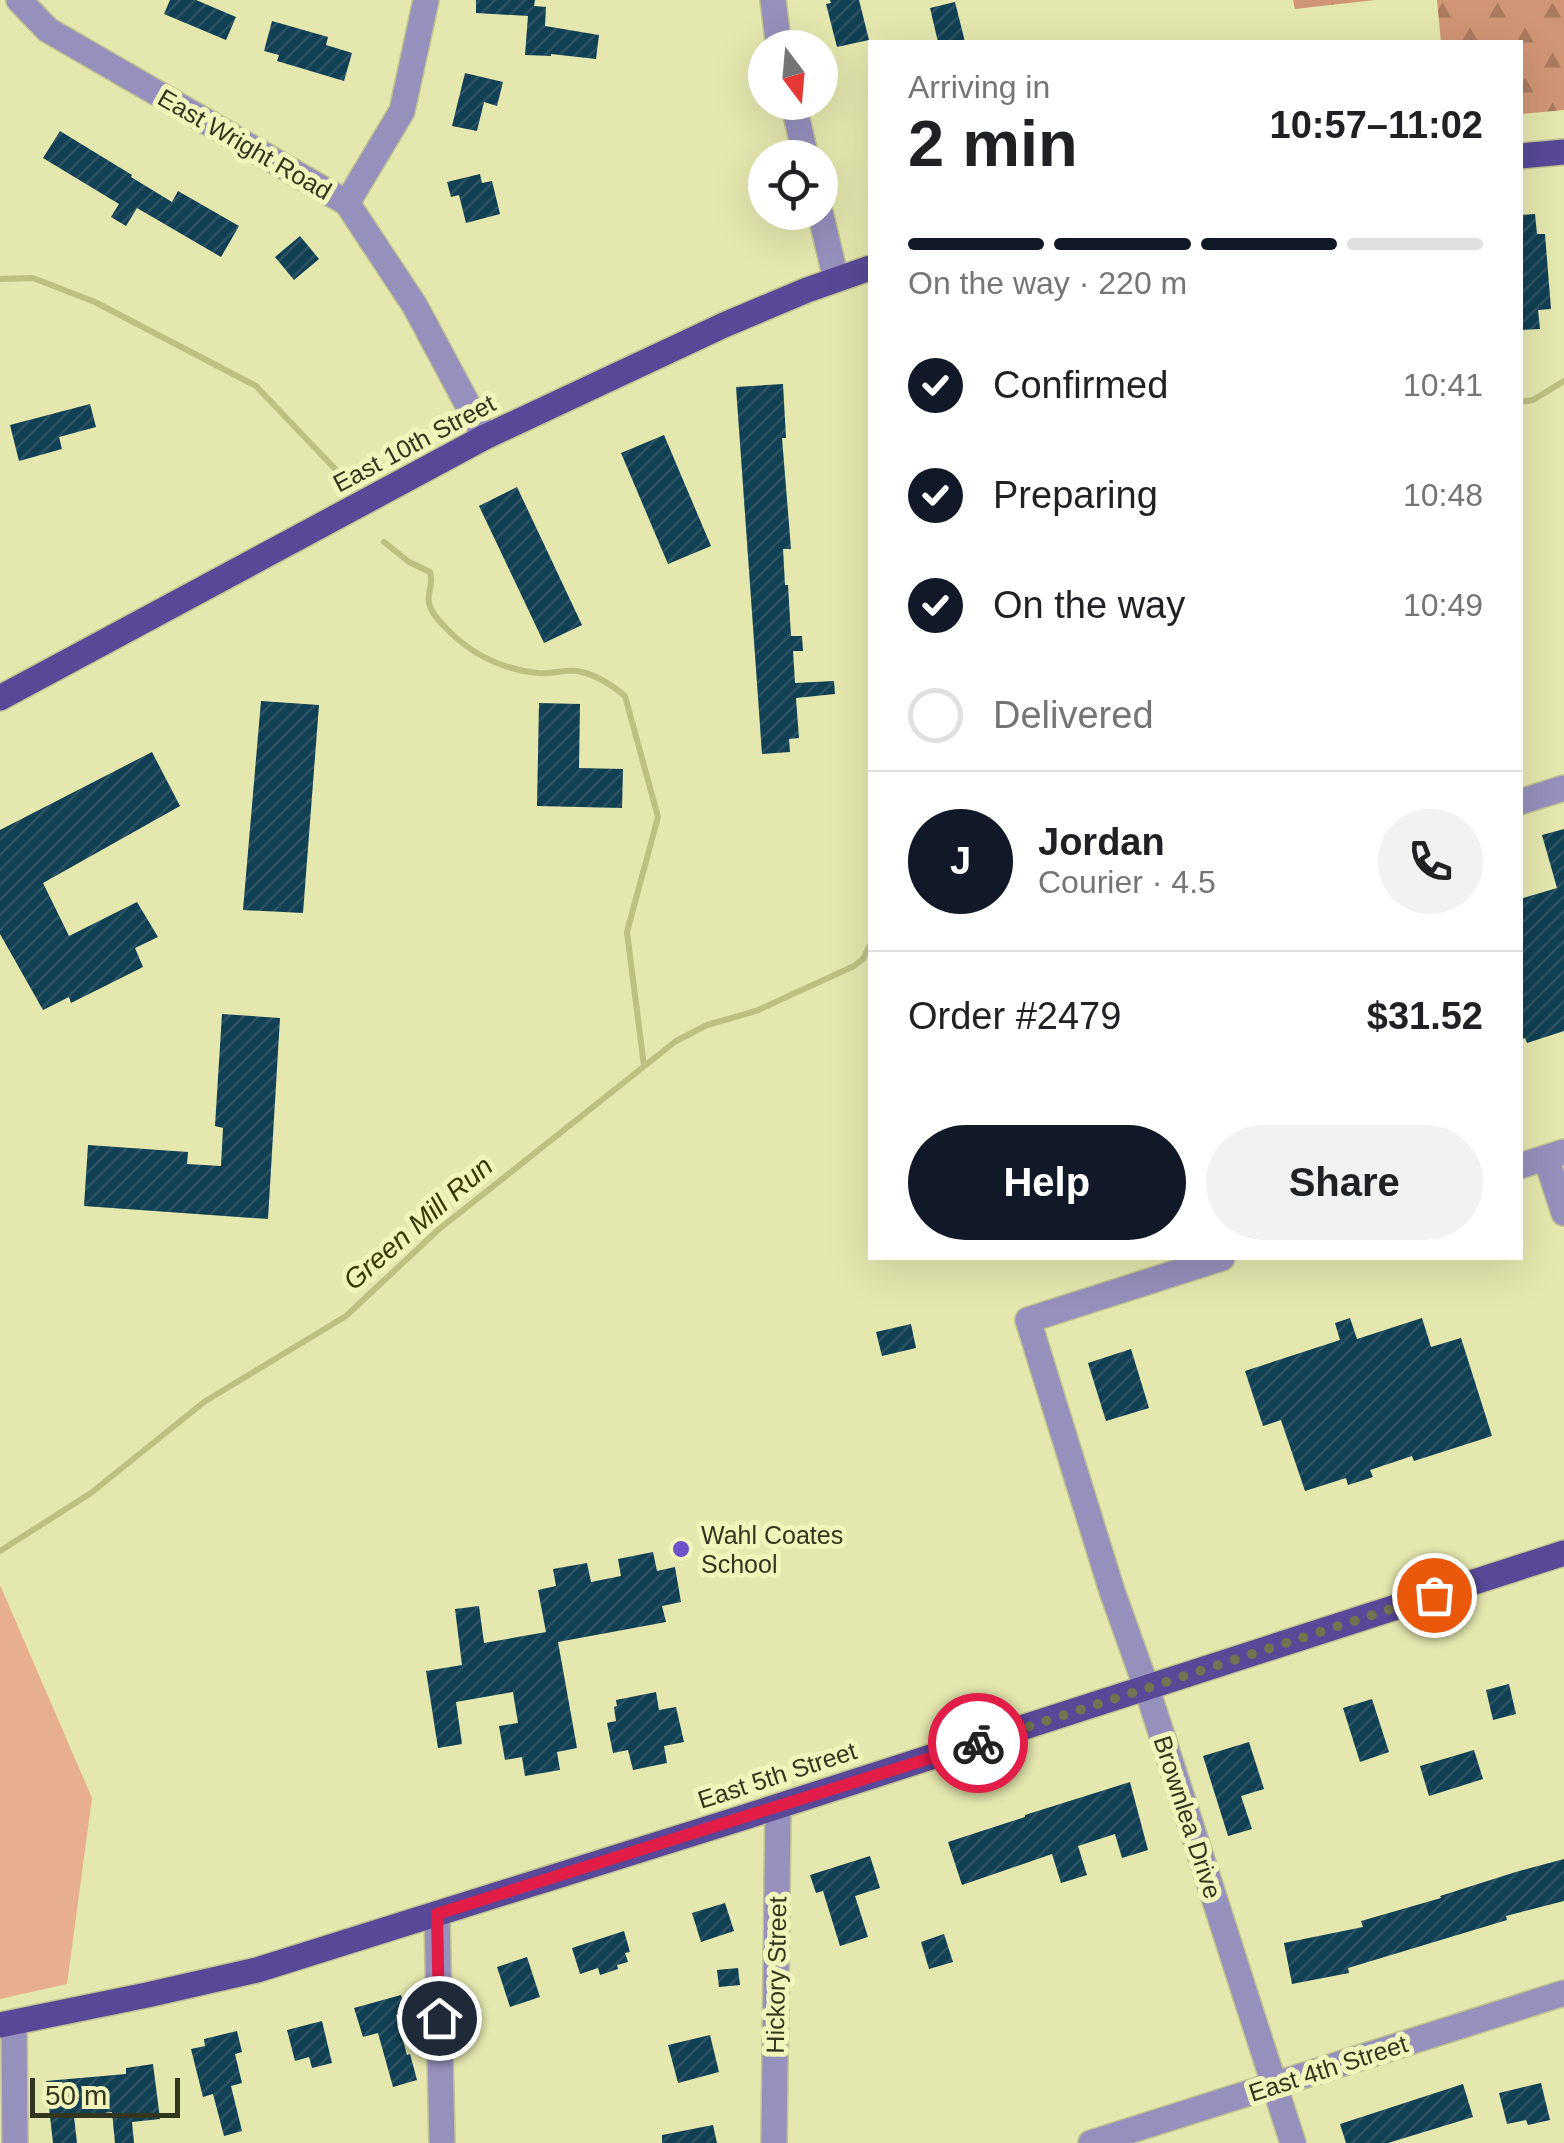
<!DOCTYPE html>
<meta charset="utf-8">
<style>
body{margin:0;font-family:Arial,sans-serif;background:#f2f2f2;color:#202124;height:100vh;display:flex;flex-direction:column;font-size:38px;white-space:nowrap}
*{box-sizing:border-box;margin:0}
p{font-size:32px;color:#757577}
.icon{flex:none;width:55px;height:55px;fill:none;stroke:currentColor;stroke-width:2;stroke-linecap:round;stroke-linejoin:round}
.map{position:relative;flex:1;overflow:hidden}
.details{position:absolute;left:868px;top:40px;width:655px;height:1220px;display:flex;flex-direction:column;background:#fff;border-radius:0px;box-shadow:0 10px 40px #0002}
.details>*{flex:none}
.needle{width:65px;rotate:164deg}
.tools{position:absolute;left:748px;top:30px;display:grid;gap:20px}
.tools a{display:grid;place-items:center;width:90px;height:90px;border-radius:50%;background:#fff;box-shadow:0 10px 40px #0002;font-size:50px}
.scale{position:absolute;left:30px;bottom:25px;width:150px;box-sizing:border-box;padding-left:10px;border:5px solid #34351f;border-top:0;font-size:28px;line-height:35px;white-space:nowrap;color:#34351f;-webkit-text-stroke:8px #f2f5bb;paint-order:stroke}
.pin{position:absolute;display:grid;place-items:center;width:85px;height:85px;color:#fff;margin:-42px;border:5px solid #fff;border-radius:50%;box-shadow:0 2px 10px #0007}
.courier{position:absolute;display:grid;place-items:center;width:100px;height:100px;margin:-50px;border:8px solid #e11d48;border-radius:50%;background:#fff;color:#222;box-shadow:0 2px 12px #0007}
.summary em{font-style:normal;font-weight:700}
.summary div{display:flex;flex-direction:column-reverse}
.summary{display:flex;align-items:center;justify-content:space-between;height:170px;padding:0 40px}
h1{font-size:65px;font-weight:700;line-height:75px}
.bar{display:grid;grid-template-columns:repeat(4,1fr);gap:15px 10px;align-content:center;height:120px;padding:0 40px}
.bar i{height:12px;border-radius:8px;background:#e0e0e0}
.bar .selected{background:#111827}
.bar p{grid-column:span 4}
.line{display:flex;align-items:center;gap:25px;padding:0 40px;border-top:2px solid #e0e0e0}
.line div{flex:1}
.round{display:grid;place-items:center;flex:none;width:105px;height:105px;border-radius:52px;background:#f2f2f2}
ol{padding:0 40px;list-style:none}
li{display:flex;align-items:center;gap:30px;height:110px}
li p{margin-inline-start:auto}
li .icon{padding:10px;border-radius:50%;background:#111827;color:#fff;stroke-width:4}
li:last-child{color:#757577}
li i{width:55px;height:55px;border:5px solid #e0e0e0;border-radius:50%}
.button{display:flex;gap:20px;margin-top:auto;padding:20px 40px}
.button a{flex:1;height:115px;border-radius:60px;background:#111827;color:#fff;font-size:40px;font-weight:700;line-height:115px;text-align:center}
.button a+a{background:#f2f2f2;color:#202124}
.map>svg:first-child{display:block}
.forest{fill:url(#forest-firs)}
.park{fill:#e8af8f}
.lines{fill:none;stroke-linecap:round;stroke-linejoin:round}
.stream{stroke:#bdc080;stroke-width:6}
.building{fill:url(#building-hatch)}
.minor-casing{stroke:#c1c391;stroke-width:28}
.major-casing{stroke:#c1c391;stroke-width:28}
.minor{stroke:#9590bc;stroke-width:25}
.major{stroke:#584897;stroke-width:25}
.done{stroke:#727351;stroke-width:10;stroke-dasharray:0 18}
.route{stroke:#e11d48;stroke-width:12}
.poi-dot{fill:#6f51ca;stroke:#f2f5bb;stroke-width:4}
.labels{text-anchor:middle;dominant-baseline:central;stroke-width:10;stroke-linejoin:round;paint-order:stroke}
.street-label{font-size:25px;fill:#34351f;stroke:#f2f5bb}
.poi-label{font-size:25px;fill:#34351f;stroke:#f2f5bb;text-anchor:start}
.water-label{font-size:28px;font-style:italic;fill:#383804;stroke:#f2f5bb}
</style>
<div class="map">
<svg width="1564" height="2143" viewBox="0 0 1564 2143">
<defs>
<pattern id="forest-firs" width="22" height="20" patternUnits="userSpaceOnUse" patternTransform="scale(2.5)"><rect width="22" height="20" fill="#d09574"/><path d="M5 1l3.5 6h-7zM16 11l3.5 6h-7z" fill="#aa7a5f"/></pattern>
<pattern id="building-hatch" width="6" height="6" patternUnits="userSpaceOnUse" patternTransform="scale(2.5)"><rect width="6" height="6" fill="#113f53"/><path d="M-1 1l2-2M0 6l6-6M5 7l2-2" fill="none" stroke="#2c5363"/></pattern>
</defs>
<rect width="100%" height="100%" fill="#e4e7ae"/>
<g class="forest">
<path d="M1293,0h82l-80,9z"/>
<path d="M1437,0h127v110l-44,4v-72h-79z"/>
</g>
<path class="park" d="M0,1585l92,213 -25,186 -67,15z"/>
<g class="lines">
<g class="stream">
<path d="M0,279l33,-1 62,24 161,84 82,86"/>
<path d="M1520,402l13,-2 31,-19"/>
<path d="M384,542l25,20 21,10c4,12 -3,20 -1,31 2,10 11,19 18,26 24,25 55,40 90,44 13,2 27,-4 40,-2 18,3 35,14 48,25l33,121 -31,115 17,134"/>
<path d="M0,1551l91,-58 113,-91 142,-86 92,-86 238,-189 31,-16 49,-14 98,-45 9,-7 7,-14"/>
</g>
</g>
<g class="building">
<path d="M170,0h26l40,17 -10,23 -62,-26z"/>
<path d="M476,0h59l-1,6 12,1 -1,19 54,9 -3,24 -45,-5v2l-26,-1 3,-39 -52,-3z"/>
<path d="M830,0h29l10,40 -32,7 -11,-43 5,-1z"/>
<path d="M955,2l10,40h-27l-8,-34z"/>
<path d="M272,21l56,16 -2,8 26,8 -8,28 -67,-20 2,-6 -15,-4z"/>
<path d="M465,73l38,9 -6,24 -13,-4 -7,29 -25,-5z"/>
<path d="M60,131l72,44 -1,2 41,25 6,-11 61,35 -18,31 -84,-49 -11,18 -15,-9 8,-13 -76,-46z"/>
<path d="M480,174l2,9 10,-2 8,33 -34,9 -7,-28 -8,2 -4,-15z"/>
<path d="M1535,214l2,20h8l6,75 -13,1 2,19 -20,1v-115z"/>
<path d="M300,236l19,23 -25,21 -19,-23z"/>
<path d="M783,384l3,54h-4l9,111h-8l2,36h3l3,51h11l1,15h-10l2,32 39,-2 1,13 -39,4 3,40 -10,1 1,13 -28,2 -26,-367z"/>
<path d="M90,404l6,23 -37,10 3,12 -43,12 -9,-36z"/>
<path d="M664,435l47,111 -43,18 -47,-111z"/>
<path d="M517,487l65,138 -38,18 -65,-137z"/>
<path d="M261,701l58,4 -16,208 -60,-3z"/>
<path d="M539,703l41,1 -1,64 44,1 -1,39 -85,-2z"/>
<path d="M152,752l28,54 -137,77 26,53 68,-34 21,35 -23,11 8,19 -72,36 -2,-6 -26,13 -43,-76v-104z"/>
<path d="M1564,829v202l-37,12 -2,-5 -5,2v-141l37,-11 -15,-53z"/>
<path d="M222,1014l58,4 -12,201 -184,-13 4,-61 100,7 -1,12 34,2 2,-38 -8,-2z"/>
<path d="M1350,1318l7,21 65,-21 9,29 30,-9 31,98 -78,25 -2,-5 -42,14 3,7 -25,8 -2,-7 -41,13 -24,-71 -18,6 -18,-55 95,-31 -5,-17z"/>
<path d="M911,1324l5,24 -34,8 -6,-24z"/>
<path d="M1131,1349l18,59 -43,13 -18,-58z"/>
<path d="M653,1552l4,19 18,-4 6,35 -19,4 4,16 -108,20 19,106 -20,4 3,18 -35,6 -3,-19 -17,3 -6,-34 19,-3 -5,-31 -57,10 6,42 -24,4 -12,-77 36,-6 -7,-56 24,-3 5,37 62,-11 -8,-42 18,-4 -3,-17 34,-6 4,19 30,-6 -3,-17z"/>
<path d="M1509,1684l7,30 -23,6 -7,-30z"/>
<path d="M656,1692l3,18 17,-3 8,35 -20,4 3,17 -34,7 -5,-20 -15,3 -6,-30 9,-2 -2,-14 3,-1 -1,-6z"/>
<path d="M1372,1699l17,53 -29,10 -17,-54z"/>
<path d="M1249,1742l15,47 -23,7 11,33 -24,7 -25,-80z"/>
<path d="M1474,1750l9,29 -54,17 -9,-30z"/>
<path d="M1130,1782l18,68 -26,8 -7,-24 -37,12 9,29 -26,8 -9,-29 -90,31 -14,-43 77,-25v-2z"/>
<path d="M870,1856l10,32 -25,8 13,41 -28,9 -17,-55 -7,2 -6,-18z"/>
<path d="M1564,1859v42l-58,15 1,4 -159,48 1,5 -57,11 -8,-41 79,-16 -2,-6 80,-23 -1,-2 79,-25z"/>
<path d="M725,1903l9,28 -33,11 -9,-29z"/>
<path d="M624,1931l6,21 -5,1 3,9 -11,3 1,4 -18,6 -2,-7 -18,6 -8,-26z"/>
<path d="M944,1934l9,28 -24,7 -8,-27z"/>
<path d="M527,1957l13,40 -30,10 -13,-40z"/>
<path d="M738,1968l2,17 -21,2 -2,-17z"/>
<path d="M401,1995l5,17 -10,3 11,40 3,-1 7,26 -24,7 -15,-54 -15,4 -9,-29z"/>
<path d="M322,2021l10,42 -20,5 -3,-11 -14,4 -8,-31z"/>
<path d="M237,2031l5,21 -7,2 7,29 -11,3 11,45 -18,5 -11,-42 -10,3 -12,-48 14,-3 -1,-7z"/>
<path d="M710,2035l9,37 -41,11 -10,-38z"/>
<path d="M153,2064l7,55 -28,3 2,21h-19l-3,-31 -38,5 3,26h-24l-7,-62 80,-7v-6z"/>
<path d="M1541,2083l9,37 -22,5 -2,-5 -19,4 -8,-31z"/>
<path d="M1463,2084l10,33 -85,26h-42l-6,-19z"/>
<path d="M713,2125l4,18h-55v-8z"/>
</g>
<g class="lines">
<defs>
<g id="minor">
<path d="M19,0l29,30 299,173 68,103 70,131"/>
<path d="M773,0l6,48"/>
<path d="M793,102l13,56"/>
<path d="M347,203l55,-92 24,-111"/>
<path d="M820,212l16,67"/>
<path d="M1520,802l44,-14"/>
<path d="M1546,1158l18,55"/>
<path d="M1520,1166l44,-14"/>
<path d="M1222,1258l-194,62 84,271 35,98 146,454"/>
<path d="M437,1915l5,228"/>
<path d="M14,2023l1,120"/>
<path d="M774,2143l4,-336"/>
<path d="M1091,2143l473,-150"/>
</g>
<g id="major">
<path d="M1520,156l44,-4"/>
<path d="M0,698l485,-261 239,-112 83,-35 63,-22"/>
<path d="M0,2025l147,-30 110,-25 491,-154 816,-263"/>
</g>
</defs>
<use href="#minor" class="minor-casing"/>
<use href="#major" class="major-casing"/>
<use href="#minor" class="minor"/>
<use href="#major" class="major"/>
</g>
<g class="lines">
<path class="done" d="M978,1743l456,-148"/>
<path class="route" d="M439,2018l-2,-104 541,-171"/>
</g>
<circle class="poi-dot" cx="681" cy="1549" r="10"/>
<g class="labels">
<g class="street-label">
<text transform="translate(245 144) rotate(30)">East Wright Road</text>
<text transform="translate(414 443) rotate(-28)">East 10th Street</text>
<text transform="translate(777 1775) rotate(-18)">East 5th Street</text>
<text transform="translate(1188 1817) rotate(72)">Brownlea Drive</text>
<text transform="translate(776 1975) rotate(-89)">Hickory Street</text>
<text transform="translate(1328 2068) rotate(-18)">East 4th Street</text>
</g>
<g class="poi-label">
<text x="701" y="1535">Wahl Coates<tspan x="701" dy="29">School</tspan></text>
</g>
<g class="water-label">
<text transform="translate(418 1223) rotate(-41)">Green Mill Run</text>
</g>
</g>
</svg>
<div class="tools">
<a><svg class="needle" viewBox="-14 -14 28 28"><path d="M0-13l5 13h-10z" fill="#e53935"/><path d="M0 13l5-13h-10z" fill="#757577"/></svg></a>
<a><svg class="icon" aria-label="locate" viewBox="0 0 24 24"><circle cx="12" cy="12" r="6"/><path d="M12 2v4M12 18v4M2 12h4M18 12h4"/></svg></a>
</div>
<div class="scale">50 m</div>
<div class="pin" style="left:1434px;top:1595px;background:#ea580c"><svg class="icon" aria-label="bag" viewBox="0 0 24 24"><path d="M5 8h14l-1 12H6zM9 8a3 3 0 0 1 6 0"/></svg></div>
<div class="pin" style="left:439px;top:2018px;background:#1f2937"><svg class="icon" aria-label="home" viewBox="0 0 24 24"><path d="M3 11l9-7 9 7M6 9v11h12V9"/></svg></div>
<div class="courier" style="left:978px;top:1743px"><svg class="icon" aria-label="bike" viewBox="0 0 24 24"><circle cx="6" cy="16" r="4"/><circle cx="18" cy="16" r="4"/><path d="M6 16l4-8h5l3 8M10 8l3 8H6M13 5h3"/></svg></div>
<section class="details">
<div class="summary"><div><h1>2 min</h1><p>Arriving in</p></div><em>10:57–11:02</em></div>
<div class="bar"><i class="selected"></i><i class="selected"></i><i class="selected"></i><i></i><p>On the way · 220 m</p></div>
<ol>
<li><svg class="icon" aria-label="check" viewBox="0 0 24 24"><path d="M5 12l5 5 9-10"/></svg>Confirmed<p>10:41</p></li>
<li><svg class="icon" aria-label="check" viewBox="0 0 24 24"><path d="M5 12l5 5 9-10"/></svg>Preparing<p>10:48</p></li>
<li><svg class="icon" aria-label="check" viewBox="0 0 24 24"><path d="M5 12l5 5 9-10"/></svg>On the way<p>10:49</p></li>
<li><i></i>Delivered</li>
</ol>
<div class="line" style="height:180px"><b class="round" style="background:#111827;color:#fff">J</b><div><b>Jordan</b><p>Courier · 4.5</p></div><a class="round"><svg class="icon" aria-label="phone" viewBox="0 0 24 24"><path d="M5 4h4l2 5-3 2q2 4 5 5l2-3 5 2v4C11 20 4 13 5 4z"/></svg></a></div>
<div class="line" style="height:130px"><div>Order #2479</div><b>$31.52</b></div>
<div class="button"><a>Help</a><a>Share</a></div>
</section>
</div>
